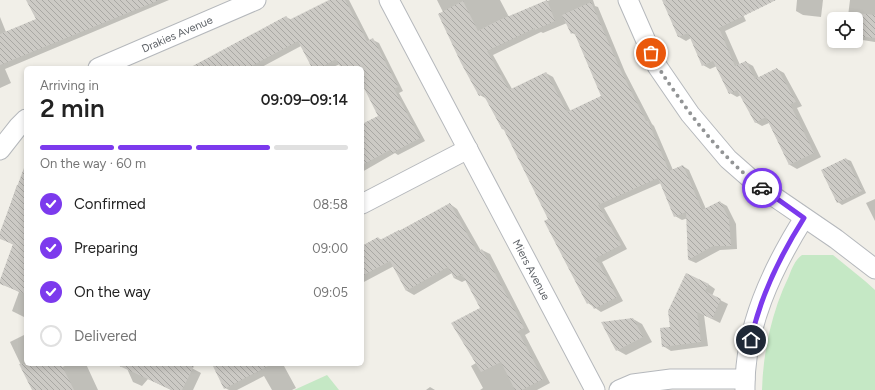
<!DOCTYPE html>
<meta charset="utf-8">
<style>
body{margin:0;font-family:Figtree,sans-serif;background:#f6f6f6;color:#222;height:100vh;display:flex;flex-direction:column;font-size:15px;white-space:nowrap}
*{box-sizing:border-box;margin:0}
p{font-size:13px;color:#767676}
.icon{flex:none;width:22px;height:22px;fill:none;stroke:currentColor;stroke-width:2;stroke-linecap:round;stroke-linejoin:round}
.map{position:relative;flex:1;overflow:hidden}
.panel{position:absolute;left:24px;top:66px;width:340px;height:300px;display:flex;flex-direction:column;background:#fff;border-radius:6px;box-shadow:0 2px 6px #0003}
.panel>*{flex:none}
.controls{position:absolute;left:827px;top:12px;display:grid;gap:8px}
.controls a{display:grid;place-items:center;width:36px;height:36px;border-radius:6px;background:#fff;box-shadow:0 2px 6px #0003;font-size:20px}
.pin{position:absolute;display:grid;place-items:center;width:34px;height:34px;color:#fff;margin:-17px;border:2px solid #fff;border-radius:50%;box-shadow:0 1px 4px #0007}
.courier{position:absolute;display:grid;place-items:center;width:40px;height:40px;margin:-20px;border:3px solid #7c3aed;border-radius:50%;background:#fff;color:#222;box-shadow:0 1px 5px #0007}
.summary em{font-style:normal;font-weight:600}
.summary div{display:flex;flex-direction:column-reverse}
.summary{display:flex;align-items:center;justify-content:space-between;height:68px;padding:0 16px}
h1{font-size:26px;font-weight:600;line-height:30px}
.bar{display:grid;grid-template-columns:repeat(4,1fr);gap:6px 4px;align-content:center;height:48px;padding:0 16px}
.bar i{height:5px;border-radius:3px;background:#e0e0e0}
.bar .current{background:#7c3aed}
.bar p{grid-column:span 4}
ol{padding:0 16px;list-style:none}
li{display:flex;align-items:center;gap:12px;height:44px}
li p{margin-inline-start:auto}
li .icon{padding:4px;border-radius:50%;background:#7c3aed;color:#fff;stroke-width:4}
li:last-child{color:#767676}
li i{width:22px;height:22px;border:2px solid #e0e0e0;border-radius:50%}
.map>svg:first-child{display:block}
.grass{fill:#c5e8c5}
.shadow{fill:#0003;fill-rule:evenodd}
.building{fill:url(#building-back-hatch)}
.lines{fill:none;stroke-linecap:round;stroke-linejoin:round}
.minor-casing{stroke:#b5b8bc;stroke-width:21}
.minor{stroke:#fff;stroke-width:19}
.done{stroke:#929495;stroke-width:4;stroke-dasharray:0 7.2}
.route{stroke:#7c3aed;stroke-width:5}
.labels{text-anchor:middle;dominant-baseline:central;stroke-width:4;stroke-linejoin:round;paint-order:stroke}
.street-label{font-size:11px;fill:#5f6368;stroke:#fff}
</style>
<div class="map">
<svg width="875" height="390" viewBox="0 0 875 390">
<defs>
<pattern id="building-back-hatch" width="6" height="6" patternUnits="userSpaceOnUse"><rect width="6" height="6" fill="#cccac5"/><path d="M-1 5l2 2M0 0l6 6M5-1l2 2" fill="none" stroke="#a9a8a4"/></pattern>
</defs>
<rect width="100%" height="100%" fill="#f1efe8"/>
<g class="grass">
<path d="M802,255h31l32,26 10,9v100h-113c1,-39 10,-79 27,-114 3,-8 6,-16 13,-21z"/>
<path d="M327,375l12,15h-45z"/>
</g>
<g class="shadow">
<path d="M27,0h142l-164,69 6,14 -11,5v-71l6,15 31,-12z"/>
<path d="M331,0h18l21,41 3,-1 6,3 24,48 -4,2 26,48 -27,14 -3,-2 -33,19v-25l17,-31 -17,-34v-14h-20l-2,-4 -9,4h-17l-13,-22 -41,22h-70l96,-51 6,3z"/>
<path d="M437,0h63l9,17 41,-17h43l2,6 3,1 27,65 27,52 2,2 19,44 10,-4 6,4 17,39 14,-7 7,4 9,18 1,25 -17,1 -24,13 -7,-3 -1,-42 -6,2 -7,-4 -14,-33 -57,25 23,41 -25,13 21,39 -22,11 -13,-9 -38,-83 -45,-90 -3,-1 -15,-30 -7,-4 -37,-83zM567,23l5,10 4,2 26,61 -31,16 -18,-35 -7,-4 -34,16 -19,-34 48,-23 2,1z"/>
<path d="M663,0h73l10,21 -21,10 15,34 6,-3 7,4 6,12 18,-9 7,4 18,33 -5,2 24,49 -24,12 -7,-4 -21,-42 -7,3 -7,-4 -14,-27 -4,2 -7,-4 -13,-27 -7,3 -7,-4 -12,-27 -5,3 -7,-4z"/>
<path d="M797,0h26l-2,17 -18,-2 -7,-4z"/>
<path d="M850,0h25v42l-19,-3v-20h-7l-1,-3z"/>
<path d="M846,159l5,2 15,32 -24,12 -4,-3z"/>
<path d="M17,185l9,3v130l-14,-7 7,-19 -19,-9 14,-38 -14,-7v-3z"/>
<path d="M875,199v22l-9,-18z"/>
<path d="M450,204l7,5 24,42 1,-1 8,4 40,78 -5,3 25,48 -13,7h-57l3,-2 -12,-22 5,-3 5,-55 -15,-28 -4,2 -8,-4 -2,-5 -38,22 -7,-4 -13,-25 -32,17v-37l16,-8 4,2z"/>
<path d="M708,284l7,5 -3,7 16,8 -8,19 -16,-8 4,31 -37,5 -8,-5 8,-18z"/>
<path d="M633,319l9,5 10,18 -26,13 -9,-5z"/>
<path d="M26,334v30h30l2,5 11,-5h17l12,26h-65l-23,-48z"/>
<path d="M125,364h59l17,9 -8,17h-22l-23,-11 -6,7 -9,-4z"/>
<path d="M213,364h74l-3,2 12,22 -4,2h-20l-8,-14 -27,14h-8l-4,-2z"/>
<path d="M430,387l5,3h-9z"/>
</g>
<g class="building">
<path d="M26,0h131v1l-157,64v-31l36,-15z"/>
<path d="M329,0h16l22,41 6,-3 25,49 -4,2 26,49 -28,15 -2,-3 -28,15v-41l16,-8 -16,-32v-16h-21l-5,-9 -16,9h-8l-14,-27 -50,27h-59l97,-52 3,4z"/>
<path d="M547,0l8,21 -20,9v-2l-48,23 22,39 37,-18 21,40 34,-16 -27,-64 -3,2 -9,-19 29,-13 28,65 27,54h2l21,50 14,-6 19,45 18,-9 9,18 2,27h-18l-25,14 -2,-48 -12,5 -16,-39 -60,27 23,40 -25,13 21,39 -23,12 -4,-7 -3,2 -43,-83 4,-2 -45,-91 -1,1 -19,-35 -4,2 -18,-33 -23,-49 25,-13 15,30 19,-10z"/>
<path d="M662,0h114l-57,28 16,38 11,-5 9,18 22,-11 19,34 -6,2 24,49 -25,12 -23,-48 -11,6 -18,-33 -8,4 -16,-33 -11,5 -14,-33 -10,4z"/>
<path d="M856,13l19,2v23l-19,-2z"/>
<path d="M846,158l16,33 -25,12 -16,-33z"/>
<path d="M24,168h2v126l-26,-10v-4l13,-36 -13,-5v-7z"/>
<path d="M450,203l27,49 5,-3 42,79 -6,3 25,48 -21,11h-7l-14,-28 -20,10 -30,-49 29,-15 -18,-34 -8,4 -6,-11 -42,24 -16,-30 -28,15v-30l16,-9 2,3 19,-10v1z"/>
<path d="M686,273l23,11 -4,7 16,8 -9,20 -15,-7 4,30 -39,5 -2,-19 10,-1 -2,-16z"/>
<path d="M633,318l10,19 -27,14 -15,-29z"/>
<path d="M19,364h42l13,26h-42z"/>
<path d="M115,364h80l-13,26h-10z"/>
<path d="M212,364h60l-48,25z"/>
</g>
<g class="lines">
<defs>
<g id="minor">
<path id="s1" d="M389,0l206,390"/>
<path d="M628,0l29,66 33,48 38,45 32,28 76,52 39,30"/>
<path id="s2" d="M98,68l158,-68"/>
<path d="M0,150l18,-23 8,-8"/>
<path d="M362,204l106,-55"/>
<path d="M619,390l14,-6 38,-5h74"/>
<path d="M745,390c-1,-62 27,-121 59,-172"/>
</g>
</defs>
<use href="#minor" class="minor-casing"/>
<use href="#minor" class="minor"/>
</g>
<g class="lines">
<path class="done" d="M651,53c7,15 16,28 26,42 24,34 51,68 85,93"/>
<path class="route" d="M751,340c9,-44 29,-84 53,-122l-42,-30"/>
</g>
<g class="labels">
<g class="street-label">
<text stroke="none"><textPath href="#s2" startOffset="86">Drakies Avenue</textPath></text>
<text stroke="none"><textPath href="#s1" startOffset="305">Miers Avenue</textPath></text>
</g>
</g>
</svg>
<div class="controls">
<a><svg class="icon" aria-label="locate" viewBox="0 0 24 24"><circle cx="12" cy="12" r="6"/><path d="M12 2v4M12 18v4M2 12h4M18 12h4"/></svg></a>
</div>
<div class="pin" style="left:651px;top:53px;background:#ea580c"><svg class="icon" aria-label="bag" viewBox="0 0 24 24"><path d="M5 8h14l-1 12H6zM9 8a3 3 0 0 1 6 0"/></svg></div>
<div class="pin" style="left:751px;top:340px;background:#1f2937"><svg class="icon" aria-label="home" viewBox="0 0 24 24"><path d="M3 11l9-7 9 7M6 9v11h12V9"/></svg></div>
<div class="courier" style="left:762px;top:188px"><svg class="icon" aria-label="car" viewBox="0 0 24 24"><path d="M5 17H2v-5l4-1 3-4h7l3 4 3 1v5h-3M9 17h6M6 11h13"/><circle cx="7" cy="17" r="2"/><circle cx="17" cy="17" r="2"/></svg></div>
<section class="panel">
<div class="summary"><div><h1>2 min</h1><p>Arriving in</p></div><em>09:09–09:14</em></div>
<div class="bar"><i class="current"></i><i class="current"></i><i class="current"></i><i></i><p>On the way · 60 m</p></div>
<ol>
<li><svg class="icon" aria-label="check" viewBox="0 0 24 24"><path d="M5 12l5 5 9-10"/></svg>Confirmed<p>08:58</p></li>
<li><svg class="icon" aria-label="check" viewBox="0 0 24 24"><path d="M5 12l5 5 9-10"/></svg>Preparing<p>09:00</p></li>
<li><svg class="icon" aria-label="check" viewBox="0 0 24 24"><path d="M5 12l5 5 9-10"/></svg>On the way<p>09:05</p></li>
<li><i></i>Delivered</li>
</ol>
</section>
</div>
